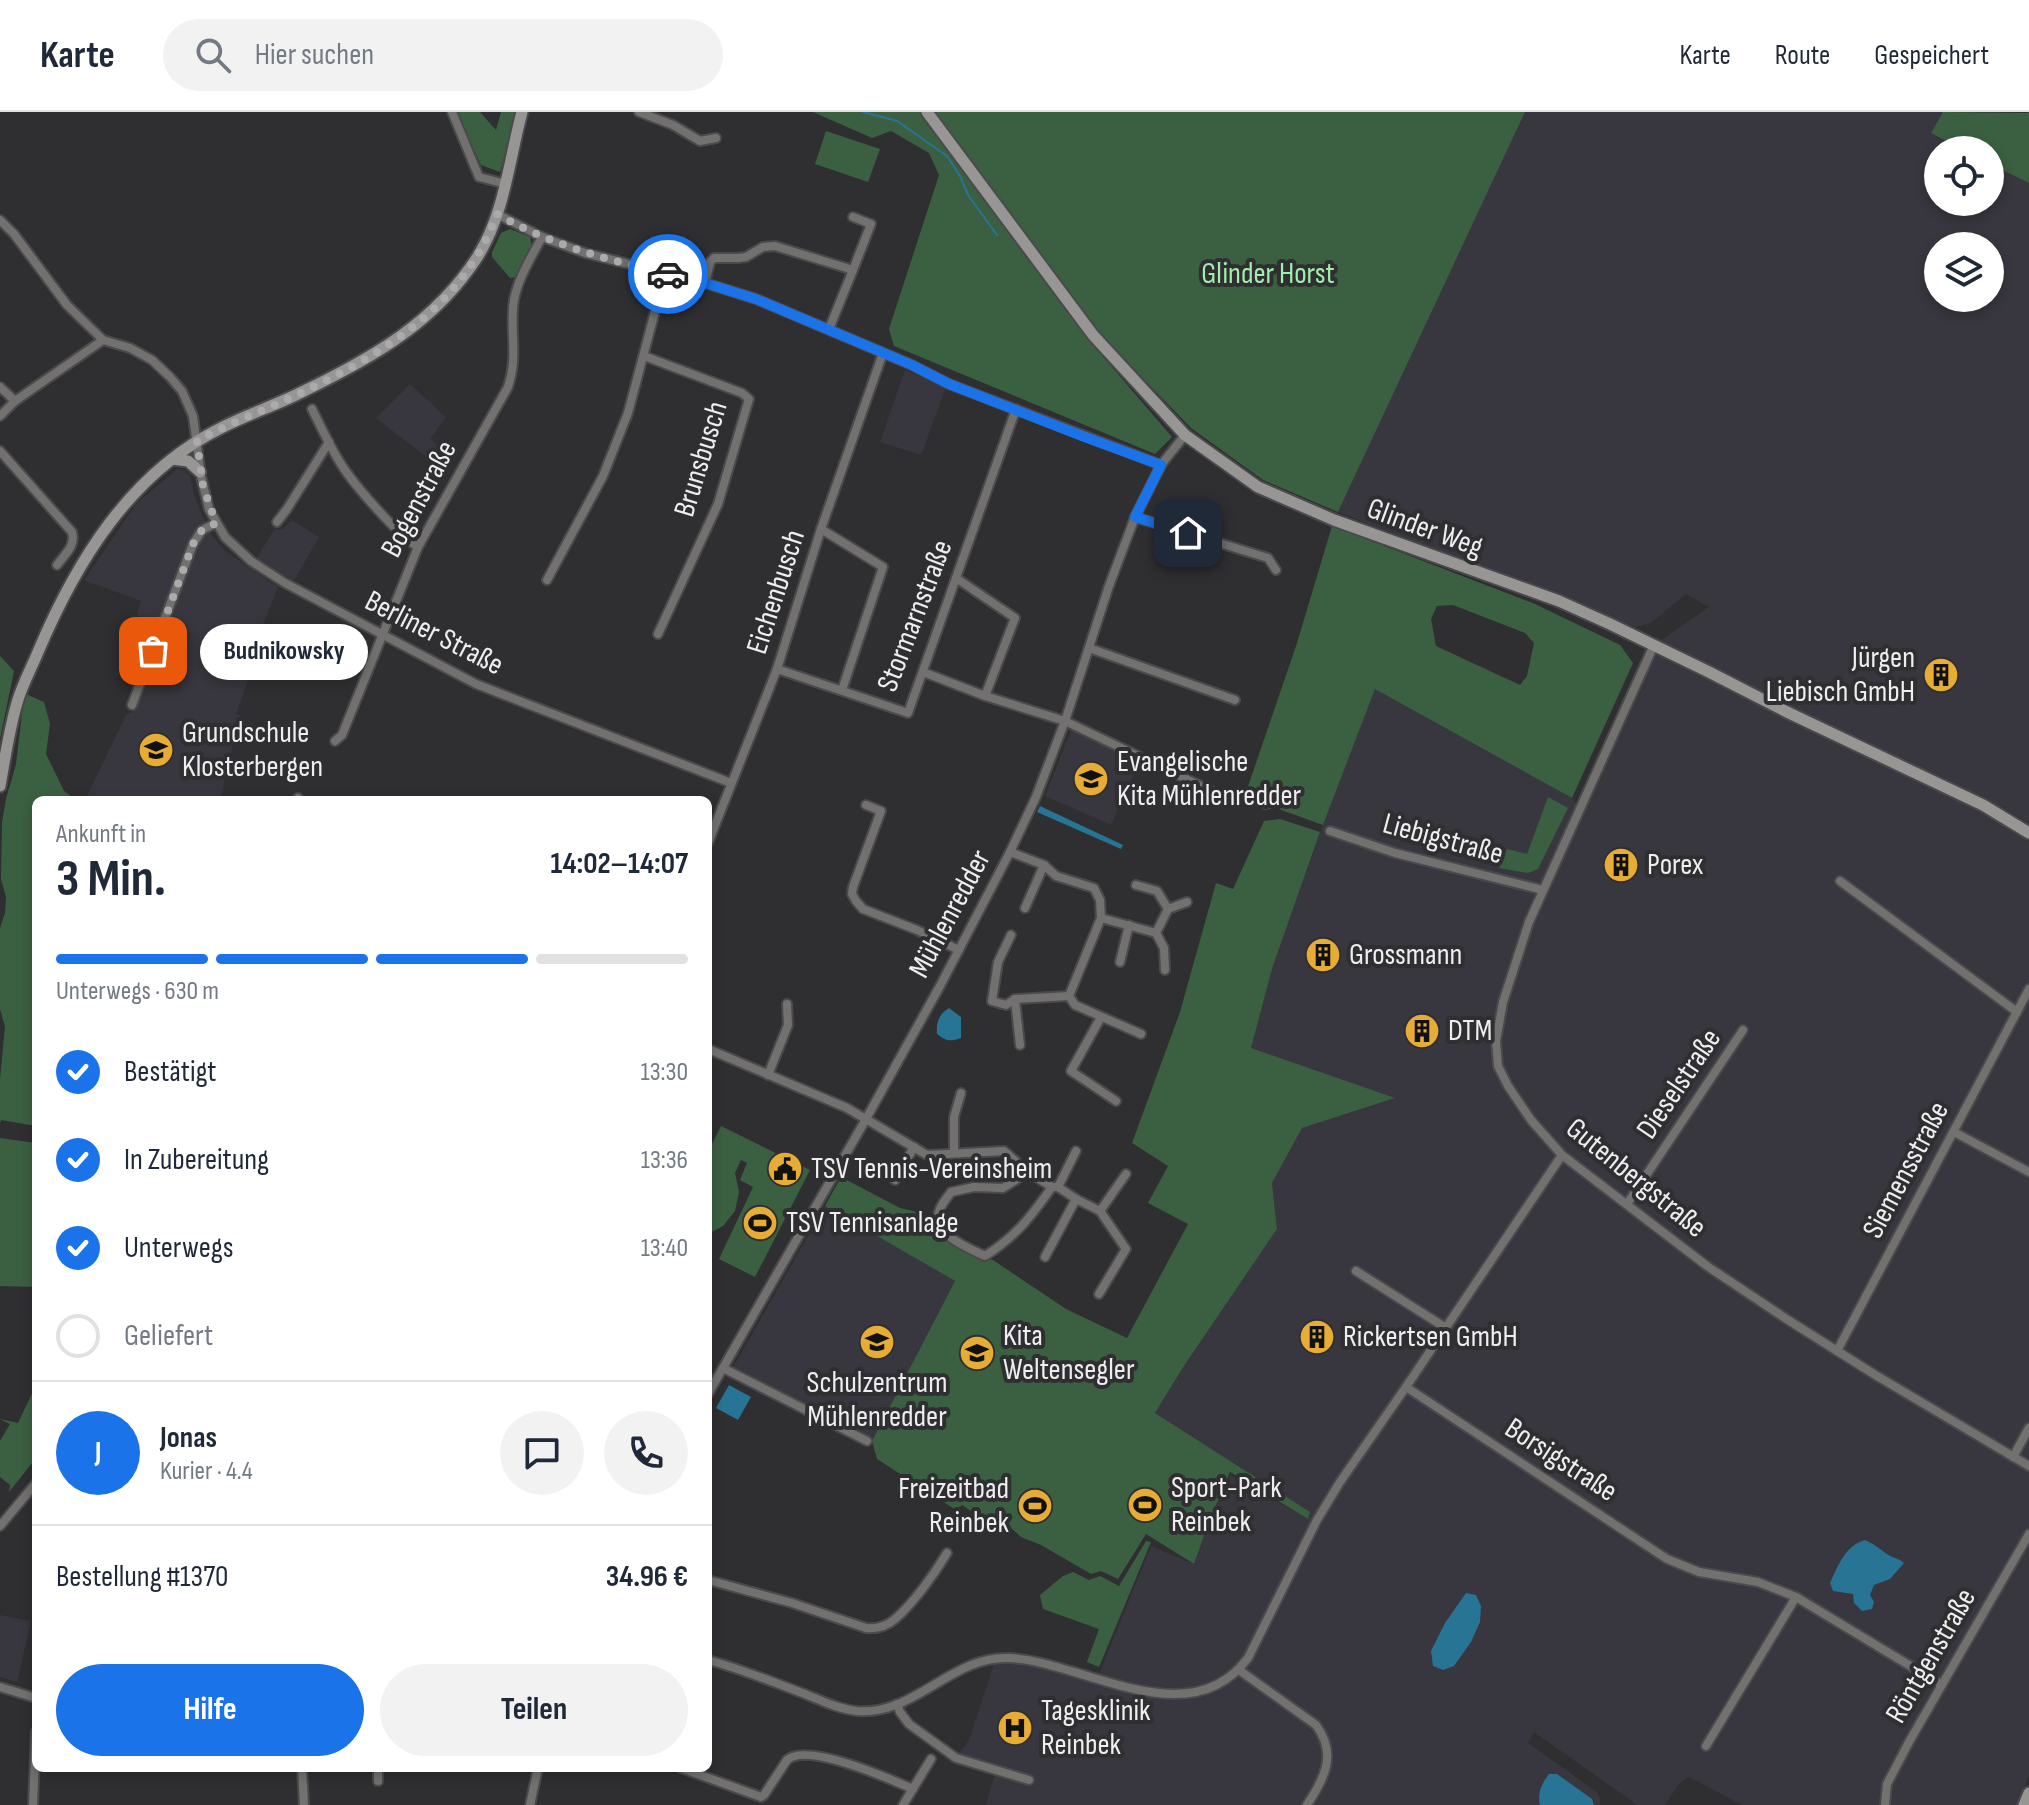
<!DOCTYPE html>
<html lang="de">
<meta charset="utf-8">
<style>
body{margin:0;font-family:"Sofia Sans Condensed",sans-serif;background:#f2f2f3;color:#1f2937;height:100vh;display:flex;flex-direction:column;font-size:30px;white-space:nowrap}
*{box-sizing:border-box;margin:0}
p{font-size:26px;color:#747a83}
.icon{flex:none;width:44px;height:44px;fill:none;stroke:currentColor;stroke-width:2;stroke-linecap:round;stroke-linejoin:round}
.map{position:relative;flex:1;overflow:hidden}
.side{position:absolute;left:32px;top:684px;width:680px;height:976px;display:flex;flex-direction:column;background:#fff;border-radius:12px;box-shadow:0 4px 12px #0003}
.side>*{flex:none}
.fabs{position:absolute;left:1924px;top:24px;display:grid;gap:16px}
.fabs a{display:grid;place-items:center;width:80px;height:80px;border-radius:50%;background:#fff;box-shadow:0 4px 12px #0003;font-size:40px}
.pin{position:absolute;display:grid;place-items:center;width:68px;height:68px;color:#fff;margin:-34px;border-radius:16px;box-shadow:0 4px 12px #0006}
.courier{position:absolute;display:grid;place-items:center;width:80px;height:80px;margin:-40px;border:6px solid #1a73e8;border-radius:50%;background:#fff;color:#222;box-shadow:0 2px 10px #0007}
.bubble{position:absolute;height:56px;border-radius:28px;background:#fff;box-shadow:0 4px 12px #0003;font-size:26px;font-weight:700;line-height:56px;text-align:center}
.headline em{font-style:normal;font-weight:700}
.headline div{display:flex;flex-direction:column-reverse}
.headline{display:flex;align-items:center;justify-content:space-between;height:136px;padding:0 24px}
h1{font-size:52px;font-weight:700;line-height:60px}
.bar{display:grid;grid-template-columns:repeat(4,1fr);gap:12px 8px;align-content:center;height:96px;padding:0 24px}
.bar i{height:10px;border-radius:6px;background:#e0e1e3}
.bar .on{background:#1a73e8}
.bar p{grid-column:span 4}
.line{display:flex;align-items:center;gap:20px;padding:0 24px;border-top:2px solid #e0e1e3}
.line div{flex:1}
.round{display:grid;place-items:center;flex:none;width:84px;height:84px;border-radius:42px;background:#f2f2f3}
ol{padding:0 24px;list-style:none}
li{display:flex;align-items:center;gap:24px;height:88px}
li p{margin-inline-start:auto}
li .icon{padding:8px;border-radius:50%;background:#1a73e8;color:#fff;stroke-width:4}
li:last-child{color:#747a83}
li i{width:44px;height:44px;border:4px solid #e0e1e3;border-radius:50%}
.primary-button{display:flex;gap:16px;margin-top:auto;padding:16px 24px}
.primary-button a{flex:1;height:92px;border-radius:48px;background:#1a73e8;color:#fff;font-size:32px;font-weight:700;line-height:92px;text-align:center}
.primary-button a+a{background:#f2f2f3;color:#1f2937}
header{display:flex;align-items:center;gap:48px;box-sizing:border-box;height:112px;padding:0 40px;background:#fff;border-bottom:2px solid #e0e1e3}
header strong{font-size:38px}
nav{display:flex;gap:44px;margin-inline-start:auto;font-size:28px}
.search{width:560px;height:72px;background:#f2f2f3;display:flex;align-items:center;gap:20px;box-sizing:border-box;padding:0 28px;border-radius:44px;color:#747a83;font-size:30px}
.map>svg:first-child{display:block}
.built{fill:#38363e;fill-rule:evenodd}
.green{fill:#3b5f41;fill-rule:evenodd}
.water{fill:#277494}
.lines{fill:none;stroke-linecap:round;stroke-linejoin:round}
.stream{stroke:#277494;stroke-width:2}
.street-casing{stroke:#4a4a4c;stroke-width:12}
.secondary-casing{stroke:#4a4a4c;stroke-width:15}
.street{stroke:#727170;stroke-width:8}
.secondary{stroke:#989695;stroke-width:11}
.done{stroke:#abaaac;stroke-width:8;stroke-dasharray:0 14.4}
.route{stroke:#1a73e8;stroke-width:10}
.labels{text-anchor:middle;dominant-baseline:central;stroke-width:8;stroke-linejoin:round;paint-order:stroke}
.park-label{font-size:30px;fill:#a0edac;stroke:#2f2f31}
.street-label{font-size:30px;fill:#eeedef;stroke:#2f2f31}
.poi-label{font-size:30px;fill:#eeedef;stroke:#2f2f31;text-anchor:start}
</style>
<header>
<strong>Karte</strong>
<div class="search"><svg class="icon" aria-label="search" viewBox="0 0 24 24"><circle cx="10" cy="10" r="6"/><path d="M15 15l6 6"/></svg>Hier suchen</div>
<nav><a>Karte</a><a>Route</a><a>Gespeichert</a></nav>
</header>
<div class="map">
<svg width="2029" height="1693" viewBox="0 0 2029 1693">
<rect width="100%" height="100%" fill="#2f2f31"/>
<g class="built">
<path d="M1525,0h418l-12,21 32,17h-25v52h52v-38l39,19v640l-45,-26 -318,-146 307,155 56,36v934l-12,29h-275l-53,-28 -10,7 -14,21h-28l-103,-73 -6,11 69,49 3,6v7h-614l10,-35 -40,-12 13,-18 25,-76h34l47,12 22,3 54,-133 43,18 15,-42 21,-47 78,44 1,-7 -154,-99 27,-44 95,-140 -5,-46 30,-55 92,-30 -144,-50 22,-79 51,-144 52,-137 197,110 8,10 74,-163 55,-38 -23,-13 -35,29 -16,4 -297,-115zM1938,134h52v52h-52z"/>
<path d="M905,258l41,17 -25,68 -41,-13z"/>
<path d="M410,272l36,33 -16,22 25,20 -8,14 -71,-55z"/>
<path d="M177,357l8,1 5,6 4,19 16,38 15,18 53,36 -33,82 6,3 -15,42 7,3 -15,43 -7,40h-136l41,-85 6,-3 32,-86 -27,-11 4,-14 -57,-21 52,-76z"/>
<path d="M292,408l27,17 -25,44 -37,-23 18,-30 7,2z"/>
<path d="M1071,618l68,33 -28,62 -66,-29z"/>
<path d="M825,1094l130,75 -83,160h-5l-136,-70z"/>
<path d="M0,1503l31,6 -14,61 -17,-5z"/>
</g>
<g class="green">
<path d="M456,0h24l16,18 5,-18h16l-17,60 -19,-7z"/>
<path d="M813,0h107l29,37 139,190 84,98 -17,17 -261,-108 -5,-17 50,-154 -10,-22 -38,-22 -19,7z"/>
<path d="M935,0h590l-187,400 -75,-32 -72,-52 -94,-97z"/>
<path d="M1943,0l84,1 2,-1v71l-39,-19v-14h-27l-32,-17z"/>
<path d="M826,19l54,18 -12,33 -53,-18z"/>
<path d="M510,117l20,8 2,10 -15,30 -7,1 -18,-21v-5l9,-19z"/>
<path d="M1332,414l203,78 85,41 13,18 -61,135 -197,-109 -52,136 -47,-17 -12,2 -21,-9 54,-158zM1453,493l72,28 9,10 -7,33 -7,9 -84,-39 -5,-27 6,-13z"/>
<path d="M0,544l14,15 -14,68z"/>
<path d="M26,582l18,8 6,22 -4,30 18,37 12,9h-40v326l-35,-6 -1,3v-44l5,-52 -5,-18v-81l5,-15 1,-16 -5,-18 1,-57 4,-23 10,-35 7,-59z"/>
<path d="M1548,685l20,11 -30,61 -10,4 -29,-5 8,-19 20,5z"/>
<path d="M1280,707l40,13 -48,137 -21,79 144,50 -93,30 -30,55 5,46 -95,140 -27,44 155,99 -2,7 -78,-47 -21,50 -15,42 -48,-30 -28,45 -17,-8 -10,3 -50,-29 -20,-8 -10,-9 -19,-3 -30,-20 -6,5 -79,-51 -5,-18 83,-160 -130,-75 16,-29 59,31 30,7 16,24 23,14 24,7 73,49 61,29 61,-114 -40,-21 20,-37 -36,-23 48,-131 36,-129 17,6 31,-68z"/>
<path d="M721,1014l89,44 -55,107 -36,-18 34,-72 -13,-7 7,-17 -6,-3 -6,13 4,19 -4,19 -12,15 -15,8v-89l3,1z"/>
<path d="M0,1026l36,5v144l-36,-1z"/>
<path d="M36,1273v73l-27,34 1,-7 -10,-8v-36l10,-17 -10,-5 18,4z"/>
<path d="M1146,1429l5,1 -52,125 -12,-5 12,-33 -56,-20 -3,-14 23,-19 10,-4 16,8 11,-4 19,10z"/>
</g>
<g class="water">
<path d="M1040,694l83,39 -2,4 -84,-37z"/>
<path d="M949,896l12,9v21c-11,4 -15,3 -24,-4 -1,-12 2,-20 12,-26z"/>
<path d="M729,1273l22,12 -13,23 -22,-12z"/>
<path d="M1865,1428c9,4 15,9 22,14 6,4 11,4 17,9l-14,16 -16,6 -4,10 4,7 -2,7 -10,2 -8,-8 -1,-9 -20,-3 -3,-8c9,-19 15,-37 35,-43z"/>
<path d="M1466,1481l10,2 5,11 -1,16 -9,20 -17,24 -11,4 -10,-4 -2,-15 14,-28z"/>
<path d="M1549,1662h8l35,25 2,6h-54c-3,-12 2,-22 9,-31z"/>
</g>
<g class="lines">
<path class="stream" d="M863,0l34,9 50,35 13,20 8,19 29,40"/>
<defs>
<g id="street">
<path d="M452,0l27,65 27,7"/>
<path d="M639,0l34,13 27,16 16,-3"/>
<path d="M497,102l45,23 43,16 120,30 51,16 156,66 37,19 212,81"/>
<path d="M0,108l14,14 53,71 36,35 27,8 22,12 18,17 12,14 11,25 8,60 8,33 16,28 26,24 34,22 191,101 255,99"/>
<path d="M853,158l18,-46 -18,-7"/>
<path d="M705,171l5,-21 4,-4h24l8,-1 17,-10 12,-1 78,24 -24,59"/>
<path d="M644,244l98,37 7,6 -31,105 -60,130"/>
<path d="M0,275l15,14"/>
<path d="M312,297c9,18 18,38 29,55 13,21 56,70 77,83"/>
<path d="M0,304l15,-15 88,-61"/>
<path d="M0,339l72,81c4,14 -7,22 -15,33"/>
<path d="M1135,405l133,41 8,12"/>
<path d="M277,410l10,-13 42,-67"/>
<path d="M821,417l62,38 -41,123"/>
<path d="M956,466l59,40 -30,78"/>
<path d="M547,468l56,-104 25,-63 37,-139"/>
<path d="M1654,533l-125,277 -26,80 -7,39 2,25 10,20 23,34 31,35 145,111 81,54 89,56 152,90"/>
<path d="M1089,536l146,52"/>
<path d="M777,557l131,44 108,-304"/>
<path d="M923,560l62,24 80,25 167,80"/>
<path d="M132,593l61,-161 9,-14 14,-7"/>
<path d="M335,629l7,-6 76,-188 90,-160c11,-33 1,-56 6,-87 4,-22 18,-44 28,-63"/>
<path d="M297,688l1,-2"/>
<path d="M866,693l15,6 -28,76 -1,7 4,7 7,8 54,21 42,20"/>
<path d="M1330,719l65,22 148,37"/>
<path d="M708,731l69,-174 44,-140 62,-176"/>
<path d="M1010,740l34,13 12,11 38,12 6,12 1,18 -32,78 6,9 66,29"/>
<path d="M1840,769l177,131"/>
<path d="M1136,773l21,6 11,18 19,-7"/>
<path d="M1025,796l19,-43"/>
<path d="M1101,806l55,15 12,-24"/>
<path d="M1156,821l8,15 1,22"/>
<path d="M1011,823l-13,27 -6,39 14,4 9,-6 54,-3"/>
<path d="M1120,850l9,-37"/>
<path d="M1015,887l5,46"/>
<path d="M1101,905l-30,54 45,30"/>
<path d="M708,937l139,59 80,47 77,-4 24,21 24,15h6l18,12 24,12 26,38 -27,45"/>
<path d="M768,963l20,-50 -1,-21"/>
<path d="M1954,1020l75,40"/>
<path d="M954,1041v-36l7,-24"/>
<path d="M1028,1060l-25,16 -29,-1 -23,5c-3,5 -9,11 -11,17 -11,24 28,39 45,47 32,-21 45,-38 67,-69"/>
<path d="M895,1068l19,-33"/>
<path d="M1058,1075l18,-36"/>
<path d="M1627,1092l116,-174"/>
<path d="M1100,1099l26,-37"/>
<path d="M1045,1145l31,-58"/>
<path d="M1356,1159l90,57"/>
<path d="M1837,1239l192,-362"/>
<path d="M723,1256l144,73"/>
<path d="M1406,1275l261,172 32,13 59,10 38,15 146,88"/>
<path d="M708,1282l158,-275 74,-133 70,-134 26,-55 29,-76 44,-135 26,-69 26,-52 24,-30"/>
<path d="M2013,1345l16,-29"/>
<path d="M0,1414l36,-43"/>
<path d="M708,1468l84,23 74,25c10,1 21,-2 29,-9 18,-15 40,-46 52,-66"/>
<path d="M708,1548c33,9 65,22 97,34 17,7 34,15 52,17 58,5 95,-56 152,-53 76,4 180,79 239,0l69,-138 23,-38 66,-95 156,-232"/>
<path d="M1239,1558l77,55c22,30 8,53 -9,80"/>
<path d="M0,1575l36,11"/>
<path d="M897,1592l3,8 9,12 47,34 73,22"/>
<path d="M1706,1634l90,-149"/>
<path d="M302,1656l2,37"/>
<path d="M681,1656l80,29 3,-2 23,-35c20,-18 103,19 126,29"/>
<path d="M378,1669v-13"/>
<path d="M33,1693l3,-73"/>
<path d="M530,1693l8,-37"/>
<path d="M903,1693l28,-46"/>
<path d="M1885,1693l2,-21 22,-42 120,-208"/>
</g>
<g id="secondary">
<path d="M927,0l166,223 92,100 73,52 76,33 225,81 51,23 99,48 80,41 194,92 46,28"/>
<path d="M172,347l16,2 12,11"/>
<path d="M0,674c5,-28 9,-56 17,-83 5,-18 14,-34 21,-51 38,-90 92,-179 183,-224 27,-14 56,-23 83,-37 68,-33 132,-69 174,-135 27,-44 31,-96 44,-144"/>
<path d="M2024,1693l5,-12"/>
</g>
</defs>
<use href="#street" class="street-casing"/>
<use href="#secondary" class="secondary-casing"/>
<use href="#street" class="street"/>
<use href="#secondary" class="secondary"/>
</g>
<g class="lines">
<path class="done" d="M153,539l40,-107 9,-14 14,-7 -13,-37 -6,-45c34,-19 71,-32 106,-49 83,-40 161,-87 194,-178 54,31 111,46 171,60"/>
<path class="route" d="M668,162l37,9 51,16 156,66 37,19 133,52 79,29 -26,52 53,16"/>
</g>
<defs>
<symbol id="building-disc" viewBox="-11 -11 22 22"><circle r="9.5" fill="#e6ac36" stroke="#2f2f31"/><path d="M-4-6H4V6H1V3H-1V6H-4ZM-2.5-4.3h1.7v1.8h-1.7ZM.8-4.3h1.7v1.8H.8ZM-2.5-1h1.7V.8h-1.7ZM.8-1h1.7V.8H.8Z" fill="#111"/></symbol>
<symbol id="school-disc" viewBox="-11 -11 22 22"><circle r="9.5" fill="#e6ac36" stroke="#2f2f31"/><path d="M0-5L7-2L0 1L-7-2ZM-4 1L0 2.5L4 1V4Q0 6-4 4Z" fill="#111"/></symbol>
<symbol id="civic-disc" viewBox="-11 -11 22 22"><circle r="9.5" fill="#e6ac36" stroke="#2f2f31"/><path d="M-.6-6.5H3V-4.5H.6V-3L4-1V1h2V6H-6V1h2V-1L-.6-3ZM-1.2 2.5V6h2.4V2.5Z" fill="#111"/></symbol>
<symbol id="stadium-disc" viewBox="-11 -11 22 22"><circle r="9.5" fill="#e6ac36" stroke="#2f2f31"/><path d="M0-5a6.5 5 0 1 0 0 10a6.5 5 0 1 0 0-10ZM-3.5-1.8h7v3.6h-7Z" fill="#111"/></symbol>
<symbol id="hospital-disc" viewBox="-11 -11 22 22"><circle r="9.5" fill="#e6ac36" stroke="#2f2f31"/><path d="M-5-5h3v3.5h4V-5h3V5h-3V1.5h-4V5h-3Z" fill="#111"/></symbol>
</defs>
<g fill-rule="evenodd">
<use href="#building-disc" x="1921" y="543" width="40" height="40"/>
<use href="#school-disc" x="136" y="618" width="40" height="40"/>
<use href="#school-disc" x="1071" y="647" width="40" height="40"/>
<use href="#building-disc" x="1601" y="733" width="40" height="40"/>
<use href="#building-disc" x="1303" y="823" width="40" height="40"/>
<use href="#building-disc" x="1402" y="899" width="40" height="40"/>
<use href="#civic-disc" x="765" y="1037" width="40" height="40"/>
<use href="#stadium-disc" x="740" y="1091" width="40" height="40"/>
<use href="#building-disc" x="1297" y="1205" width="40" height="40"/>
<use href="#school-disc" x="857" y="1210" width="40" height="40"/>
<use href="#school-disc" x="957" y="1221" width="40" height="40"/>
<use href="#stadium-disc" x="1125" y="1373" width="40" height="40"/>
<use href="#stadium-disc" x="1015" y="1374" width="40" height="40"/>
<use href="#hospital-disc" x="995" y="1596" width="40" height="40"/>
</g>
<g class="labels">
<g class="park-label">
<text x="1268" y="162">Glinder Horst</text>
</g>
<g class="street-label">
<text transform="translate(701 347) rotate(-73)">Brunsbusch</text>
<text transform="translate(419 387) rotate(-62)">Bogenstraße</text>
<text transform="translate(1425 416) rotate(20)">Glinder Weg</text>
<text transform="translate(776 480) rotate(-72)">Eichenbusch</text>
<text transform="translate(915 504) rotate(-69)">Stormarnstraße</text>
<text transform="translate(434 521) rotate(27)">Berliner Straße</text>
<text transform="translate(1443 727) rotate(15)">Liebigstraße</text>
<text transform="translate(950 802) rotate(-62)">Mühlenredder</text>
<text transform="translate(1679 972) rotate(-56)">Dieselstraße</text>
<text transform="translate(1906 1058) rotate(-62)">Siemensstraße</text>
<text transform="translate(1636 1066) rotate(39)">Gutenbergstraße</text>
<text transform="translate(1561 1348) rotate(33)">Borsigstraße</text>
<text transform="translate(1931 1544) rotate(-60)">Röntgenstraße</text>
</g>
<g class="poi-label">
<text x="1915" y="546" text-anchor="end">Jürgen<tspan x="1915" dy="34">Liebisch GmbH</tspan></text>
<text x="182" y="621">Grundschule<tspan x="182" dy="34">Klosterbergen</tspan></text>
<text x="1117" y="650">Evangelische<tspan x="1117" dy="34">Kita Mühlenredder</tspan></text>
<text x="1647" y="753">Porex</text>
<text x="1349" y="843">Grossmann</text>
<text x="1448" y="919">DTM</text>
<text x="811" y="1057">TSV Tennis-Vereinsheim</text>
<text x="786" y="1111">TSV Tennisanlage</text>
<text x="1003" y="1224">Kita<tspan x="1003" dy="34">Weltensegler</tspan></text>
<text x="1343" y="1225">Rickertsen GmbH</text>
<text x="877" y="1271" text-anchor="middle">Schulzentrum<tspan x="877" dy="34">Mühlenredder</tspan></text>
<text x="1171" y="1376">Sport-Park<tspan x="1171" dy="34">Reinbek</tspan></text>
<text x="1009" y="1377" text-anchor="end">Freizeitbad<tspan x="1009" dy="34">Reinbek</tspan></text>
<text x="1041" y="1599">Tagesklinik<tspan x="1041" dy="34">Reinbek</tspan></text>
</g>
</g>
</svg>
<div class="fabs">
<a><svg class="icon" aria-label="locate" viewBox="0 0 24 24"><circle cx="12" cy="12" r="6"/><path d="M12 2v4M12 18v4M2 12h4M18 12h4"/></svg></a>
<a><svg class="icon" aria-label="layers" viewBox="0 0 24 24"><path d="M12 4l9 5-9 5-9-5zM3 14l9 5 9-5"/></svg></a>
</div>
<div class="pin" style="left:153px;top:539px;background:#ea580c"><svg class="icon" aria-label="bag" viewBox="0 0 24 24"><path d="M5 8h14l-1 12H6zM9 8a3 3 0 0 1 6 0"/></svg></div>
<div class="pin" style="left:1188px;top:421px;background:#1f2937"><svg class="icon" aria-label="home" viewBox="0 0 24 24"><path d="M3 11l9-7 9 7M6 9v11h12V9"/></svg></div>
<div class="courier" style="left:668px;top:162px"><svg class="icon" aria-label="car" viewBox="0 0 24 24"><path d="M5 17H2v-5l4-1 3-4h7l3 4 3 1v5h-3M9 17h6M6 11h13"/><circle cx="7" cy="17" r="2"/><circle cx="17" cy="17" r="2"/></svg></div>
<div class="bubble" style="left:200px;top:512px;width:168px">Budnikowsky</div>
<section class="side">
<div class="headline"><div><h1>3 Min.</h1><p>Ankunft in</p></div><em>14:02–14:07</em></div>
<div class="bar"><i class="on"></i><i class="on"></i><i class="on"></i><i></i><p>Unterwegs · 630 m</p></div>
<ol>
<li><svg class="icon" aria-label="check" viewBox="0 0 24 24"><path d="M5 12l5 5 9-10"/></svg>Bestätigt<p>13:30</p></li>
<li><svg class="icon" aria-label="check" viewBox="0 0 24 24"><path d="M5 12l5 5 9-10"/></svg>In Zubereitung<p>13:36</p></li>
<li><svg class="icon" aria-label="check" viewBox="0 0 24 24"><path d="M5 12l5 5 9-10"/></svg>Unterwegs<p>13:40</p></li>
<li><i></i>Geliefert</li>
</ol>
<div class="line" style="height:144px"><b class="round" style="background:#1a73e8;color:#fff">J</b><div><b>Jonas</b><p>Kurier · 4.4</p></div><a class="round"><svg class="icon" aria-label="chat" viewBox="0 0 24 24"><path d="M4 5h16v11H9l-5 4z"/></svg></a><a class="round"><svg class="icon" aria-label="phone" viewBox="0 0 24 24"><path d="M5 4h4l2 5-3 2q2 4 5 5l2-3 5 2v4C11 20 4 13 5 4z"/></svg></a></div>
<div class="line" style="height:104px"><div>Bestellung #1370</div><b>34.96 €</b></div>
<div class="primary-button"><a>Hilfe</a><a>Teilen</a></div>
</section>
</div>
